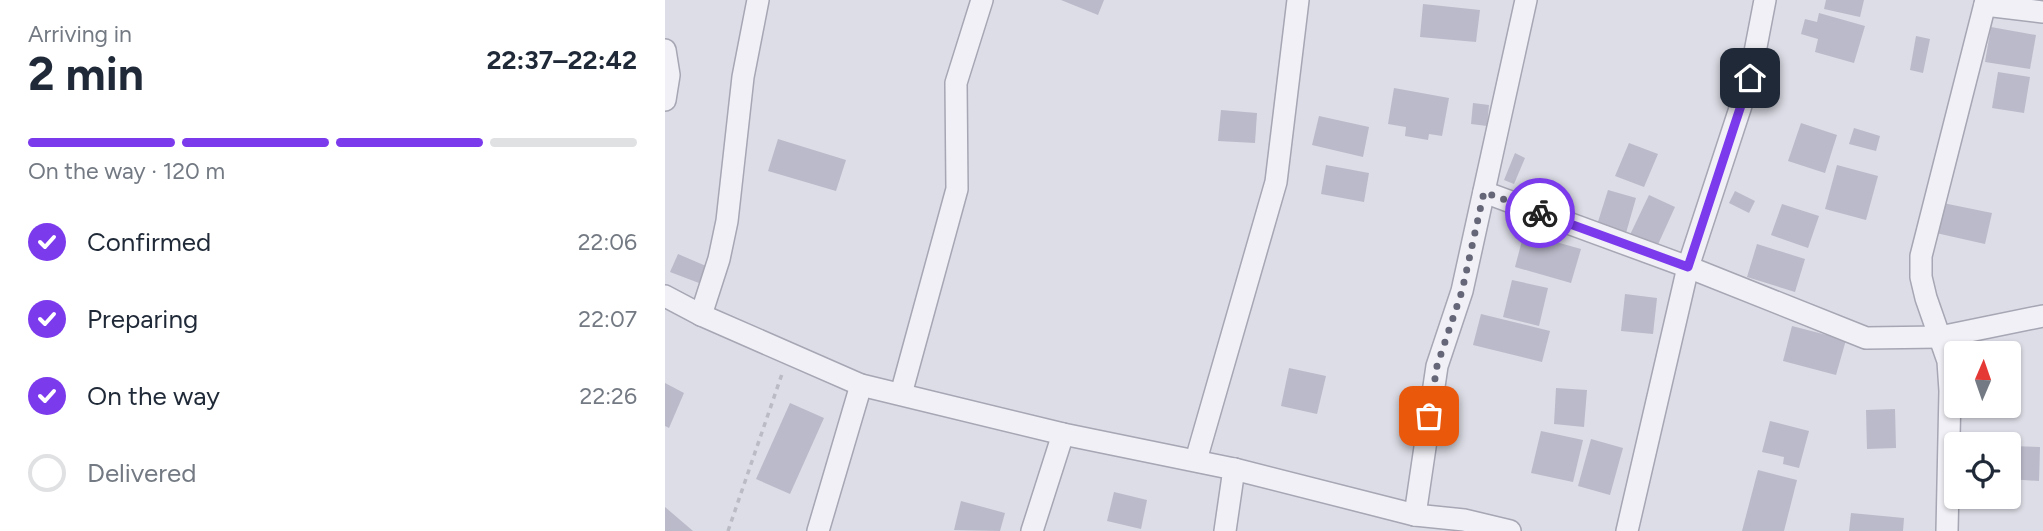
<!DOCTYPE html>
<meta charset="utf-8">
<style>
body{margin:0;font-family:Figtree,sans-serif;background:#f6f6f7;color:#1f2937;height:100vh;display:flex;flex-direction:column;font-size:26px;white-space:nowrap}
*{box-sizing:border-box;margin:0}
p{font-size:23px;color:#747a83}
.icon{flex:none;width:38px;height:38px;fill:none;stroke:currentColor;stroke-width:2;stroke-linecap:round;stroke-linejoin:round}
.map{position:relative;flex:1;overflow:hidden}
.side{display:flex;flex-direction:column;background:#fff;width:665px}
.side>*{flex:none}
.needle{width:46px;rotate:2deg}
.tools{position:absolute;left:1279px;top:341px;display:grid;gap:14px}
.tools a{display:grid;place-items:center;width:77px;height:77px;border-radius:7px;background:#fff;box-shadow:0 2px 5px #0004;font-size:35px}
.pin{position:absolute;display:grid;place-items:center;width:60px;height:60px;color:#fff;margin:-30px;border-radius:14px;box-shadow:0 4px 10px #0006}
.courier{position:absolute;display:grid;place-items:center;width:70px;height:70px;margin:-35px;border:5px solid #7c3aed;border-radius:50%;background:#fff;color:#222;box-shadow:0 2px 9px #0007}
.head em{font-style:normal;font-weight:700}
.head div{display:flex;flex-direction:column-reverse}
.head{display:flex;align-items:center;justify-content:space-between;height:119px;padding:0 28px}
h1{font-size:46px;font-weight:700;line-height:52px}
.bar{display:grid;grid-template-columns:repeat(4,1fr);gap:10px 7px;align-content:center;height:84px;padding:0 28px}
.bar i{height:9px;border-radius:5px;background:#e0e1e3}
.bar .selected{background:#7c3aed}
.bar p{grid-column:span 4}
ol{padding:0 28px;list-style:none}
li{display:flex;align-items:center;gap:21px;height:77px}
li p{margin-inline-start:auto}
li .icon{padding:7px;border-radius:50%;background:#7c3aed;color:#fff;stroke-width:4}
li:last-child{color:#747a83}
li i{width:38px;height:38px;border:4px solid #e0e1e3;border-radius:50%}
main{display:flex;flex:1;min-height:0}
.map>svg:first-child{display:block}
.building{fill:#babaca}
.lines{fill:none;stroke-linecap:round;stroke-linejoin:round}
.street-casing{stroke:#a6a6b4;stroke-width:24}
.path{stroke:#bbbbc6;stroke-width:3.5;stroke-dasharray:5 5;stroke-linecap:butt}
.street{stroke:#f0f0f6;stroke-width:21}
.done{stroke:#666679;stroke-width:7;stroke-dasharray:0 12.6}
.route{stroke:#7c3aed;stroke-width:9}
</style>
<main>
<section class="side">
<div class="head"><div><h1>2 min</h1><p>Arriving in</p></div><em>22:37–22:42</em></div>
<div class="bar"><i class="selected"></i><i class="selected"></i><i class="selected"></i><i></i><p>On the way · 120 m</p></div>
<ol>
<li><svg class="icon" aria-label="check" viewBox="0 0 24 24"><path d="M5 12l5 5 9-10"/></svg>Confirmed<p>22:06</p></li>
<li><svg class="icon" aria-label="check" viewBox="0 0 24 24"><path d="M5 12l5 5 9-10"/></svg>Preparing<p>22:07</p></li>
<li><svg class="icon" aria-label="check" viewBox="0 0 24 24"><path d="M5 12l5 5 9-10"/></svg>On the way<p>22:26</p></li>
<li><i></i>Delivered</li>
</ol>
</section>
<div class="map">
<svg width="1378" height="531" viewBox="0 0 1378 531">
<rect width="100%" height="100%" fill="#dddde7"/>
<g class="building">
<path d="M396,0h43l-6,15z"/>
<path d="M1161,0h38l-4,17 -36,-8z"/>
<path d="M758,4l57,6 -4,32 -56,-5z"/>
<path d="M1154,13l46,13 -11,37 -39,-11 3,-13 -17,-5 4,-15 12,3z"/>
<path d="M1326,27l45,8 -6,34 -45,-7z"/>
<path d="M1251,36l14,3 -7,34 -13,-3z"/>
<path d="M1333,72l32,5 -6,36 -32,-5z"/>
<path d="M729,88l55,10 -7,38 -13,-2 -1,6 -23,-4 1,-9 -18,-3z"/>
<path d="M808,103l16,2 -2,21 -16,-2z"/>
<path d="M556,110l36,3 -2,30 -37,-2z"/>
<path d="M654,116l50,11 -6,30 -51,-12z"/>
<path d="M1136,123l36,12 -12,38 -37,-12z"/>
<path d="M1189,128l26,8 -4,15 -27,-7z"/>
<path d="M113,139l68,21 -10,31 -68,-20z"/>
<path d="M964,143l29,11 -14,33 -29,-11z"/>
<path d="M850,153l10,5 -11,26 -10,-4z"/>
<path d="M661,165l43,8 -5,29 -43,-8z"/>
<path d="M1172,165l41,11 -12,44 -41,-11z"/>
<path d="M943,190l28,8 -10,35 -29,-8z"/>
<path d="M1070,191l20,10 -6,12 -20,-10z"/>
<path d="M984,195l26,12 -20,44 -27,-12z"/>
<path d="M1278,203l49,10 -7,31 -49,-11z"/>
<path d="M1117,204l37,12 -11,32 -37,-13z"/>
<path d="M859,233l57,16 -10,34 -56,-16z"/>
<path d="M1092,244l48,15 -10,33 -48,-15z"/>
<path d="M13,254l28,12 -7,17 -29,-11z"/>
<path d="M847,280l36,8 -9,38 -36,-9z"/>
<path d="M960,294l32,4 -4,36 -32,-3z"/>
<path d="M816,314l69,17 -8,31 -69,-17z"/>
<path d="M1127,326l54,14 -10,35 -53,-14z"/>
<path d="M624,368l37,8 -9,38 -36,-8z"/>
<path d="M0,383l19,10 -15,35 -4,-2z"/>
<path d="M891,388l31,2 -3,37 -30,-3z"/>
<path d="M125,403l34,15 -34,76 -34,-15z"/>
<path d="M1230,409l1,39 -29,1 -1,-39z"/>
<path d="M1105,421l39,10 -10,37 -16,-4 1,-7 -22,-5z"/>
<path d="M876,431l42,9 -10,42 -42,-9z"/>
<path d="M926,439l32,9 -13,47 -32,-9z"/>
<path d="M1344,446l31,1 -1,34 -30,-2z"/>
<path d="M1093,470l39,10 -13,51h-42z"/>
<path d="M449,492l33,8 -6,29 -34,-8z"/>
<path d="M296,501l44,12 -5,18 -46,-1z"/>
<path d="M0,507l28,24h-28z"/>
<path d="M1186,513l53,5 -1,13h-54z"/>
</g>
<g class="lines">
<defs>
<g id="street">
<path d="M1320,5l58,7"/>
<path d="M0,50l4,25 -4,25"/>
<path d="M819,192l204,75 178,71 74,-1 103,-21"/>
<path d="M0,296l36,19 160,70 202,49 171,35 181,46 49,5 46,11"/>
<path d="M36,315l18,-56 8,-38 16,-144 15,-77"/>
<path d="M236,394l56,-205 -1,-106 26,-83"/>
<path d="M531,460l80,-278 22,-182"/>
<path d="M750,515l22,-149 25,-75 64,-291"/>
<path d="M153,531l43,-146"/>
<path d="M367,531l31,-97"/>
<path d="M560,531l9,-62"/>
<path d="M962,531l61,-264 62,-189 15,-78"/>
<path d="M1282,531l3,-140 -2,-30 -22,-63 -5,-21v-21l65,-256"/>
</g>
</defs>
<use href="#street" class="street-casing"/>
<path class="path" d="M63,531l55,-160"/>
<use href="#street" class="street"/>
</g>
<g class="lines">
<path class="done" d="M764,416l8,-50 25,-75 22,-99 56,21"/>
<path class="route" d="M875,213l148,54 62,-189"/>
</g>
</svg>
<div class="tools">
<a><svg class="needle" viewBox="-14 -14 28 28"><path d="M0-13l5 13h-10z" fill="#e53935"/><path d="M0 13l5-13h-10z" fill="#747a83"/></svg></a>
<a><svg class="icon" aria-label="locate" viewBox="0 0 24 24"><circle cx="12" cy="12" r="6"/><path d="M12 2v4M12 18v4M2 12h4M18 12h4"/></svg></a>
</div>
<div class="pin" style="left:764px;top:416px;background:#ea580c"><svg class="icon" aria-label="bag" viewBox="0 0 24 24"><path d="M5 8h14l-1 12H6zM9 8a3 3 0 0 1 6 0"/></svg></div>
<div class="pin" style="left:1085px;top:78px;background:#1f2937"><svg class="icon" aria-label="home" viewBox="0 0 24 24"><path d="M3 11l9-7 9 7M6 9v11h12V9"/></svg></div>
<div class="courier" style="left:875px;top:213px"><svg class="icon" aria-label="bike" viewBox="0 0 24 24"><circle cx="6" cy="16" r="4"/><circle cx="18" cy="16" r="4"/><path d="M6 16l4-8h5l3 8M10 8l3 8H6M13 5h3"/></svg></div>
</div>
</main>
